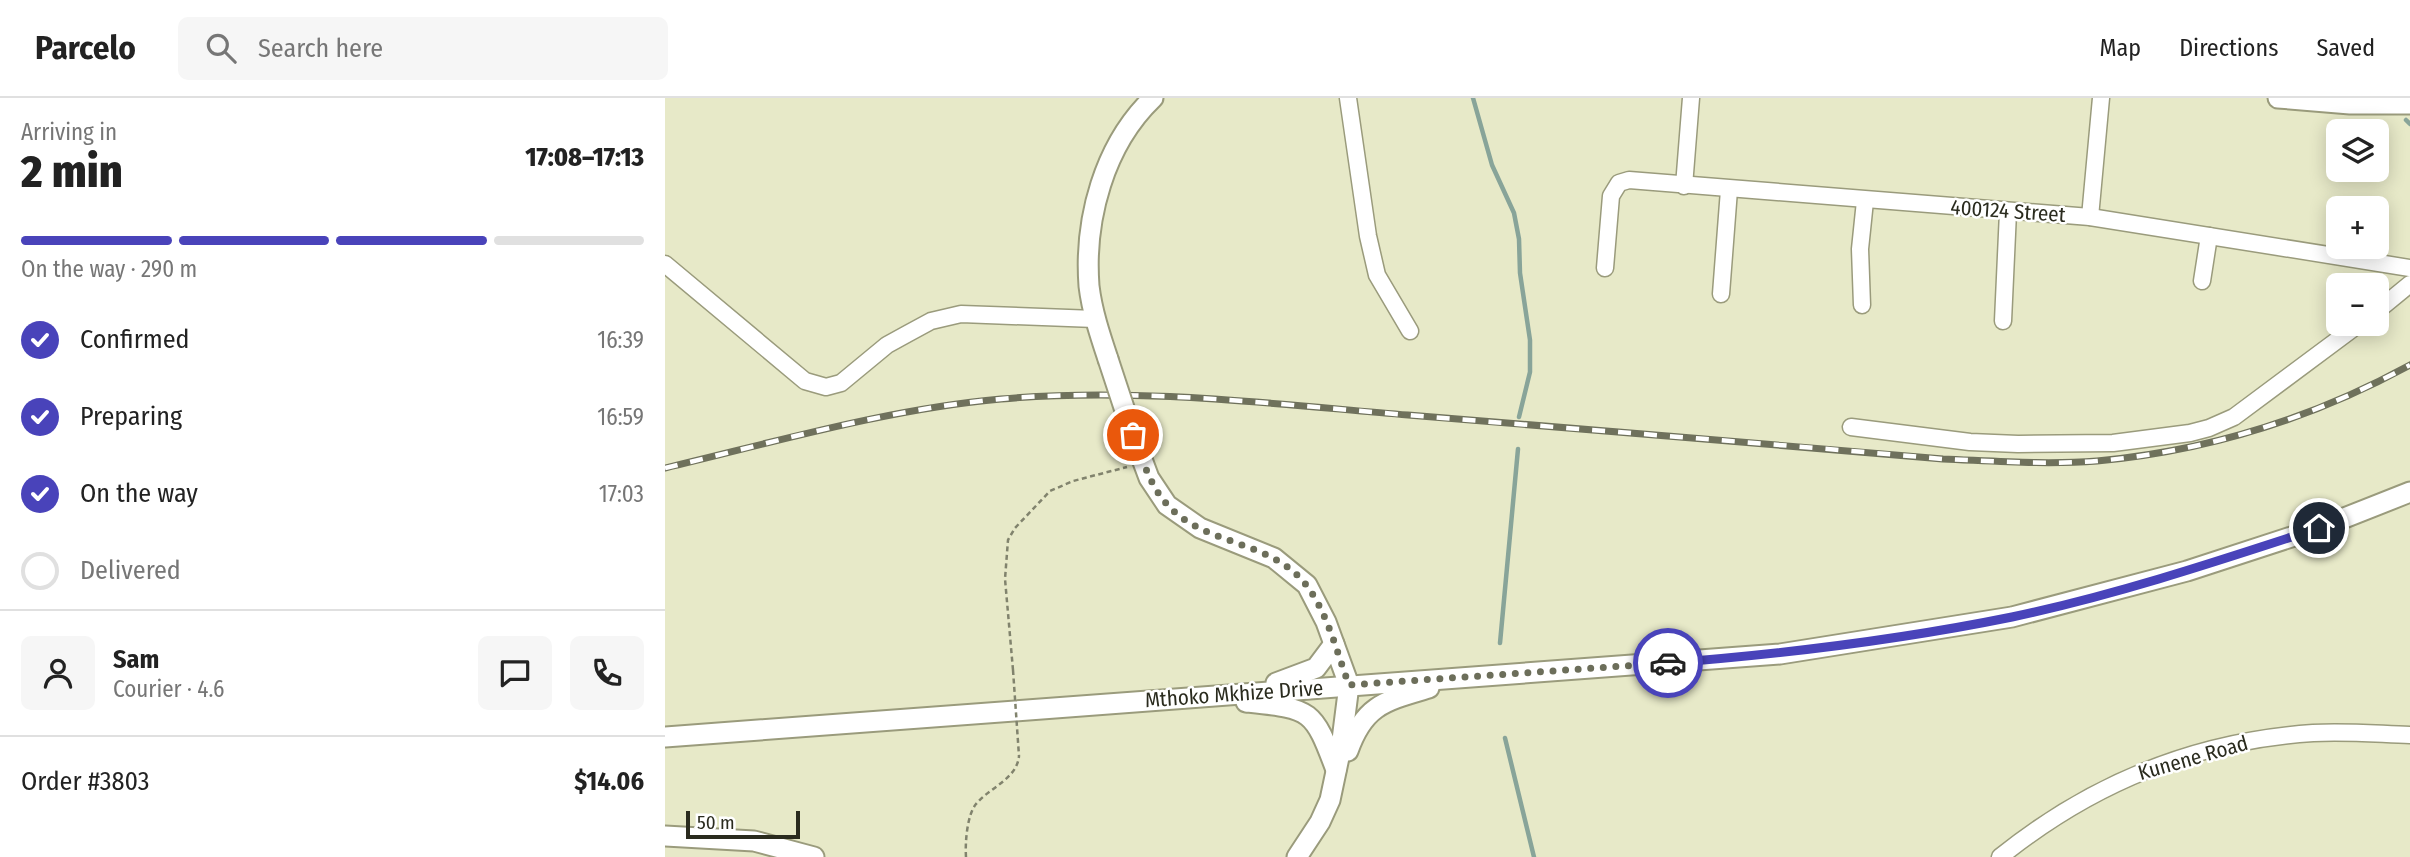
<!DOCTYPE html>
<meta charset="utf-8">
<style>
body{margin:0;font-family:"Fira Sans Condensed",sans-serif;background:#f6f6f6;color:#222;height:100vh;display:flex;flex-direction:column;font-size:26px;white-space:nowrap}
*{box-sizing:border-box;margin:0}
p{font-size:23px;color:#767676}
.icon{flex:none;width:38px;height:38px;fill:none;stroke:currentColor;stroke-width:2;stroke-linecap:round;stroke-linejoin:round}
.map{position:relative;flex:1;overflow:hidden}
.drawer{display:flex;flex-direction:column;background:#fff;width:665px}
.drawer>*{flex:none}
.controls{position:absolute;left:1661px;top:21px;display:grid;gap:14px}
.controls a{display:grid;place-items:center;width:63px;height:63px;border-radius:10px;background:#fff;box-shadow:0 4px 18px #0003;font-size:35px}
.scale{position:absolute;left:21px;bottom:18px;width:114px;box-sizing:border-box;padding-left:7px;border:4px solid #2a2b1e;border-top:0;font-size:19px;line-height:24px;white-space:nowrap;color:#2a2b1e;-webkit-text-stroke:5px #fff;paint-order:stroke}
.pin{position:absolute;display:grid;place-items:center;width:60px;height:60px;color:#fff;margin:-30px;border:4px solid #fff;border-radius:50%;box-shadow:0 2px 7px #0007}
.courier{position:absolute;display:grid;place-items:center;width:70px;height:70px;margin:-35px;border:5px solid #4943ba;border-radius:50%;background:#fff;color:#222;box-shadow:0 2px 9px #0007}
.summary em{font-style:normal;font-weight:800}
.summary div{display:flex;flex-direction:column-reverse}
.summary{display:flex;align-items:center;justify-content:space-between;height:119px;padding:0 21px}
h1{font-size:46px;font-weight:800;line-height:52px}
.bar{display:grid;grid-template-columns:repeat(4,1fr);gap:10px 7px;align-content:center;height:84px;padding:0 21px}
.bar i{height:9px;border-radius:5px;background:#e0e0e0}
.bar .current{background:#4943ba}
.bar p{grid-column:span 4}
.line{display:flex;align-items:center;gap:18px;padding:0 21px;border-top:2px solid #e0e0e0}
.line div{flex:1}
.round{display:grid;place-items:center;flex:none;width:74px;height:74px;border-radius:10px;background:#f6f6f6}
ol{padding:0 21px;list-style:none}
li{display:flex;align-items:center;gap:21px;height:77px}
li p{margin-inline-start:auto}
li .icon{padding:7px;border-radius:50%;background:#4943ba;color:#fff;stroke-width:4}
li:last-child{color:#767676}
li i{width:38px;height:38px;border:4px solid #e0e0e0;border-radius:50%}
header{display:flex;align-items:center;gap:42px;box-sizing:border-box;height:98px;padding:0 35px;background:#fff;border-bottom:2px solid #e0e0e0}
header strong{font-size:33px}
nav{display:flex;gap:38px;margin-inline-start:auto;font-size:24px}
.search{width:490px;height:63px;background:#f6f6f6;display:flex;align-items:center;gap:18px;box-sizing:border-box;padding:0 24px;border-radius:10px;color:#767676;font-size:26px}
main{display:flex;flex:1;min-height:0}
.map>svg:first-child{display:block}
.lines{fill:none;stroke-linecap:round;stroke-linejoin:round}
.stream{stroke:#88a499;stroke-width:4.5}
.minor-casing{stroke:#9a9b7c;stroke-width:19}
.tertiary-casing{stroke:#9a9b7c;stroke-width:23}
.path{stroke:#81836d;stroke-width:2.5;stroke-dasharray:5 3.5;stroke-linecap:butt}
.minor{stroke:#fff;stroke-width:16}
.tertiary{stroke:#fff;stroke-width:19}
.rail-casing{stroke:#6f715c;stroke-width:7}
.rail{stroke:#fff;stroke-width:4.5;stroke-dasharray:13;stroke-linecap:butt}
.tertiary-bridge-casing{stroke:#9a9b7c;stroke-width:23;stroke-linecap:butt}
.path-bridge{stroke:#81836d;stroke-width:2.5;stroke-dasharray:5 3.5;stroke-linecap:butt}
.tertiary-bridge{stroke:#fff;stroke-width:19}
.done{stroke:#6c6e5a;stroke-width:7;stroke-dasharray:0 12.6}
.route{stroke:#4943ba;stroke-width:9}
.labels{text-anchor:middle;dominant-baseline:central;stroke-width:5;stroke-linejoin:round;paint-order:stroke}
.street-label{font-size:21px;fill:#2a2b1e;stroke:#fff}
</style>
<header>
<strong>Parcelo</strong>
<div class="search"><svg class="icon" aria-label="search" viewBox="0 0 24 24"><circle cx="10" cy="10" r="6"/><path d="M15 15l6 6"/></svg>Search here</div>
<nav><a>Map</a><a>Directions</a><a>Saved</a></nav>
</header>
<main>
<section class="drawer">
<div class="summary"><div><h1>2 min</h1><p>Arriving in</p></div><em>17:08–17:13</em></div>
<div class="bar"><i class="current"></i><i class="current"></i><i class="current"></i><i></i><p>On the way · 290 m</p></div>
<ol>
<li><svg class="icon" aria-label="check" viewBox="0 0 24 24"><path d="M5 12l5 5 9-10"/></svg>Confirmed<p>16:39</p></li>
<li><svg class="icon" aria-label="check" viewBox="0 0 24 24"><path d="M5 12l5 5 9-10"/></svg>Preparing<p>16:59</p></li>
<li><svg class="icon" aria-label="check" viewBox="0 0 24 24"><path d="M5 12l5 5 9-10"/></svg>On the way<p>17:03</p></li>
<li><i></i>Delivered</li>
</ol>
<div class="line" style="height:126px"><a class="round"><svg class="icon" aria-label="person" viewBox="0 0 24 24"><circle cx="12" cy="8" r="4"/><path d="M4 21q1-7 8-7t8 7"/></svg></a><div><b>Sam</b><p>Courier · 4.6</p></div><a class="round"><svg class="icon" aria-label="chat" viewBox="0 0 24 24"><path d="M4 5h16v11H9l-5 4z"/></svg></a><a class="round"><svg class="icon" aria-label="phone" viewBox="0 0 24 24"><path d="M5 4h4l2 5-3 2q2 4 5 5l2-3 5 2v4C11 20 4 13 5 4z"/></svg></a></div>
<div class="line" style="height:91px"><div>Order #3803</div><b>$14.06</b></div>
</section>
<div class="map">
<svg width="1745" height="759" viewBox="0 0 1745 759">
<rect width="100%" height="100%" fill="#e7e9c8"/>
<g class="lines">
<g class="stream">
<path d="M808,0l19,67 22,48 5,26 1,34 10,67v32l-11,45"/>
<path d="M1741,22l4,4"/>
<path d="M835,545l18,-194"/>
<path d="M840,640l29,119"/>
</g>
<defs>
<g id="minor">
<path d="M683,0l20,138 9,39 33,56"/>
<path d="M1019,88l7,-88"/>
<path d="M1425,119l11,-119"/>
<path d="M0,166l140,117 21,6 15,-4 46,-38 20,-11 24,-13 30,-7 134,5"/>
<path d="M940,170l6,-72 8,-13 10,-3 461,37 320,51"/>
<path d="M1537,183l7,-45"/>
<path d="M1056,196l8,-104"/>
<path d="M1197,207l-2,-56 5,-48"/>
<path d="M1712,213l33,-27"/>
<path d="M1338,223l5,-109"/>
<path d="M1186,329l119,15 48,2 95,-1 77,-10 19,-5 25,-11 125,-93"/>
<path d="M1335,759c92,-74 194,-116 313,-124 32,-2 65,1 97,2"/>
</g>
<g id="tertiary">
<path d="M1613,0l72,6h60"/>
<path d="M443,261c-8,-24 -16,-48 -19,-73 -5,-67 15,-141 64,-188"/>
<path d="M468,337l16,43 18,27 33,23 74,30 33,27 19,37 23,63 -8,63 -11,52 -10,22 -23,35"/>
<path d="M611,585l40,-15 18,-24"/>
<path d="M581,604c65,7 67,6 90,68"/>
<path d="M0,639l1115,-83 232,-37 175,-46 132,-43 91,-36"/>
<path d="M683,653c16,-46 37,-50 81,-63"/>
<path d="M0,738l89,5 60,16"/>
</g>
</defs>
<use href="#minor" class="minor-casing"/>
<use href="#tertiary" class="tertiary-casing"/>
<g class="path">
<path d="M348,572l-8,-91 3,-39 7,-12 35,-37 23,-10 54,-14"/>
<path d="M301,759c-1,-14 1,-42 10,-53 13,-16 41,-25 43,-48"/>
</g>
<use href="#minor" class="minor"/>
<use href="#tertiary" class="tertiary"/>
<defs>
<path id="rail" d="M0,370c110,-26 223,-59 336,-69 135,-12 272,5 407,16 178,15 357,28 535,44 51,2 103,6 154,2 111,-10 216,-43 313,-96"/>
</defs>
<use href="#rail" class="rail-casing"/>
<use href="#rail" class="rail"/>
<defs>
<path id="tertiary-bridge" d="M443,261l25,76"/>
</defs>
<use href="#tertiary-bridge" class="tertiary-bridge-casing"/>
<path class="path-bridge" d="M348,572l6,86"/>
<use href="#tertiary-bridge" class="tertiary-bridge"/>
</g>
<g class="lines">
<path class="done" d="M468,337c9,23 16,48 32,67 36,44 107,37 142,84 21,28 30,67 42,99l319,-22"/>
<path class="route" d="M1003,565c115,-9 231,-23 344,-46 104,-22 206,-56 307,-89"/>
</g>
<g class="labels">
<g class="street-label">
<text transform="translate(1343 113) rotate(4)">400124 Street</text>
<text transform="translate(569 596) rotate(-4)">Mthoko Mkhize Drive</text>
<text transform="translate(1528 660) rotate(-16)">Kunene Road</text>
</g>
</g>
</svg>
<div class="controls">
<a><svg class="icon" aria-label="layers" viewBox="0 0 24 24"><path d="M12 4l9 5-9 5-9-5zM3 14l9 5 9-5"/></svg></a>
<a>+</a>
<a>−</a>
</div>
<div class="scale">50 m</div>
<div class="pin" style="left:468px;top:337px;background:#ea580c"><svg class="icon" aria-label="bag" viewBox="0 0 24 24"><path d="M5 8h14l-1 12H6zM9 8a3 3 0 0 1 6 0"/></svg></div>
<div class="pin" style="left:1654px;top:430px;background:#1f2937"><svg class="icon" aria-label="home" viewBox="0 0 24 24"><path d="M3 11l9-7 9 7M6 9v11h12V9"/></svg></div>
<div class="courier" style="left:1003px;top:565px"><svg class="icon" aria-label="car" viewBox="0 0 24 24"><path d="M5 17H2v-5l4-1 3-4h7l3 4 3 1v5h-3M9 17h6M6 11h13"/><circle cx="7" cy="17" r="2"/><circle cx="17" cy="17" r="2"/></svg></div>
</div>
</main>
